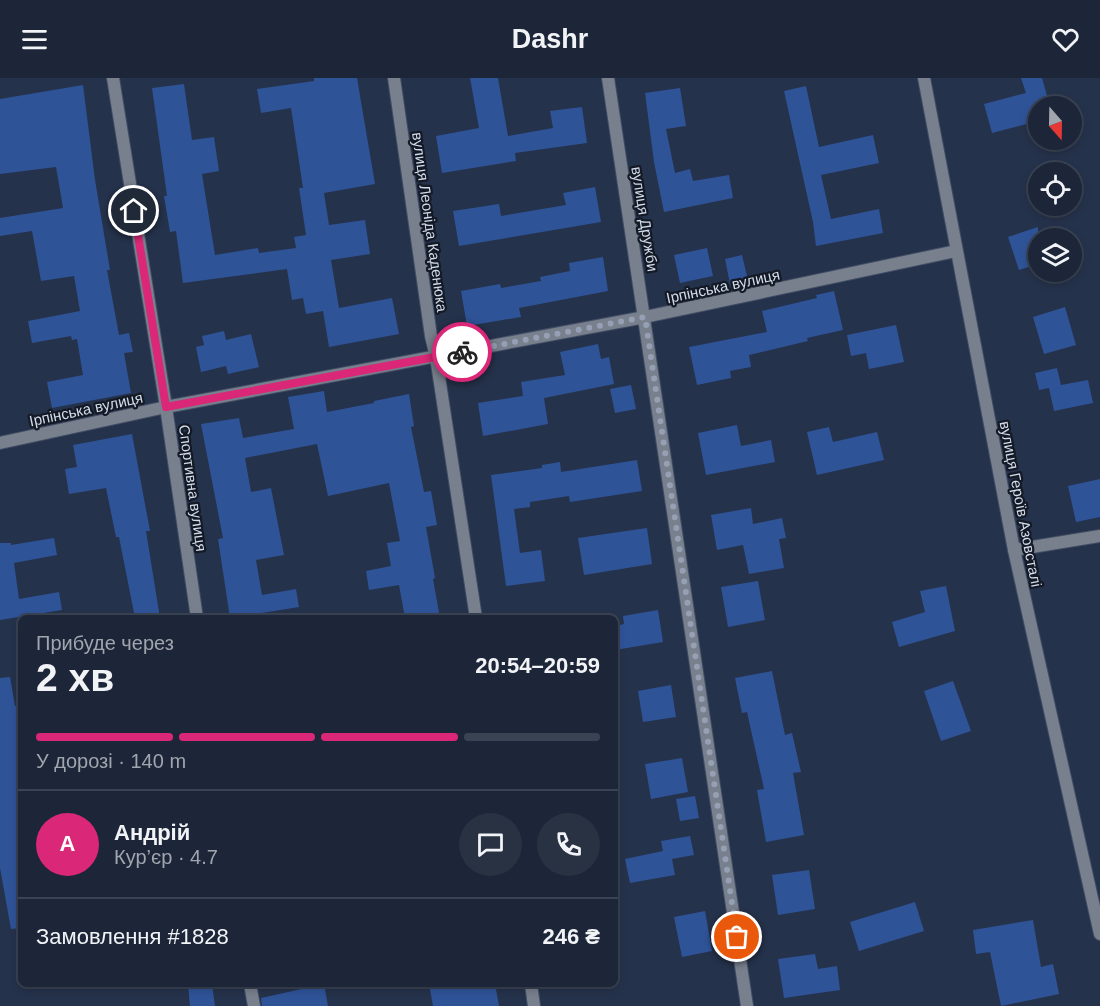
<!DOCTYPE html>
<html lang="uk">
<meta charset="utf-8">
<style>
body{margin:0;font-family:Arial,sans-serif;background:#293243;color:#f1f3f6;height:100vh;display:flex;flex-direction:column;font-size:22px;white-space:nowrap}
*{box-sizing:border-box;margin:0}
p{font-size:20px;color:#a0a5ae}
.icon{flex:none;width:33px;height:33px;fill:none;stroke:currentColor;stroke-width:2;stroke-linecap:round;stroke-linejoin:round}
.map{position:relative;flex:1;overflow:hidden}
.sheet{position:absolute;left:18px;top:537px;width:600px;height:372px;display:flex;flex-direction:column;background:#1c2638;border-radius:9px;box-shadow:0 3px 9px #0003,0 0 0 2px #3a4353}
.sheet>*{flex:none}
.needle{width:39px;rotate:160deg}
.buttons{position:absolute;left:1028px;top:18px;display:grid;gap:12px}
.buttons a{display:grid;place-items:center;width:54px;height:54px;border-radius:50%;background:#1c2638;box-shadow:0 3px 9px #0003,0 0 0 2px #3a4353;font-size:30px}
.pin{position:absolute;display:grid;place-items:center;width:51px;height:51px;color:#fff;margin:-26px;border:3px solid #fff;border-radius:50%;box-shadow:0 2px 6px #0007}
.courier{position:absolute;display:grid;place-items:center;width:60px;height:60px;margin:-30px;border:4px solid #db2777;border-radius:50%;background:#fff;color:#222;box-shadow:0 2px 8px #0007}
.headline em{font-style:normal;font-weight:700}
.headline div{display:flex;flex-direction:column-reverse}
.headline{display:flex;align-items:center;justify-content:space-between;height:102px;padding:0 18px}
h1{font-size:39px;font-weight:700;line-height:45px}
.bar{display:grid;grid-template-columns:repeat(4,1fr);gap:9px 6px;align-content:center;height:72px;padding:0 18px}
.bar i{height:8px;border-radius:4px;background:#3a4353}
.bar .on{background:#db2777}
.bar p{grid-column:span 4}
.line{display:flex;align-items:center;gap:15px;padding:0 18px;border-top:2px solid #3a4353}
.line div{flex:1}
.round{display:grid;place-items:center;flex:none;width:63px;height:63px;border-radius:32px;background:#293243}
header{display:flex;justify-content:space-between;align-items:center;height:78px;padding:0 18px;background:#1c2638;font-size:27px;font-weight:700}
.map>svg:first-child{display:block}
.building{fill:#2f5397}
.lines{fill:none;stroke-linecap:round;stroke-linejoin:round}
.minor-casing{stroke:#414d65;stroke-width:14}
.minor{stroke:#78808d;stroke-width:12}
.done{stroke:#96a0b4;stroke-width:6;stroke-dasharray:0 10.8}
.route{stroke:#db2777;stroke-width:8}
.labels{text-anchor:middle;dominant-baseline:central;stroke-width:4.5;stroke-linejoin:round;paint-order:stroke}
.street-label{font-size:15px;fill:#d3dcec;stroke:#141a25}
</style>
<header><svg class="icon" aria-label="menu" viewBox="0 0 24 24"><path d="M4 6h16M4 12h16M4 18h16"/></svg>Dashr<svg class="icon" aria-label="heart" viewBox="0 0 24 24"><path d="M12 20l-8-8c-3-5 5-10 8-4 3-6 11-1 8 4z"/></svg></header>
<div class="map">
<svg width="1100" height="928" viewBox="0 0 1100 928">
<rect width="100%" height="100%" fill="#25324b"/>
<g class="building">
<path d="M314,0h43l18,106 -51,9 5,32 36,-5 5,34 -39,6 8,48 53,-10 7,36 -70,13 -6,-36 -17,3 -3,-16 -11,2 -5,-31 -104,14 -7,-52 -6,1 -6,-36h3l-15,-108 32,-4 8,56 22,-3 5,34 -17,3 13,81 43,-7 1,5 37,-5 -2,-11 12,-2 -7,-47h4l-12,-80 -30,5 -4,-24 57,-8z"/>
<path d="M470,0h28l10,58 45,-8 -3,-17 32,-4 5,36 -72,10 1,8 -74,12 -6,-37 43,-8z"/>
<path d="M1021,0h21l8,28h-12v15l-46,12 -8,-29 42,-11z"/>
<path d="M83,7l12,95 15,90h-3l12,65 10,-2 4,19 -9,1 7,40 -79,15 -5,-26 36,-7 -6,-36 -5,1 -1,-4 -39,7 -4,-22 52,-10 -6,-35 -33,5 -9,-50 -32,5v-18l63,-10 -7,-41 -56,7v-75z"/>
<path d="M806,8l13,61 54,-12 6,28 -58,12 10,44 48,-10 4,24 -67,13 -3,-24 -29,-131z"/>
<path d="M680,10l6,38 -20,3 9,44 15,-4 3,12 36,-6 4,23 -69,14 -10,-50 -9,-69z"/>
<path d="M595,109l6,35 -142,24 -6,-35 46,-7 2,12 65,-11 -3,-12z"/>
<path d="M1038,149v37l-19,6 -11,-33z"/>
<path d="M707,170l6,28 -33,7 -6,-28z"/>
<path d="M742,177l6,25 -18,4 -5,-25z"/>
<path d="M603,179l5,34 -89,17 2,9 -54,9 -6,-35 39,-7 1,4 40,-7 -1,-4 30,-6 -1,-8z"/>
<path d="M834,213l9,39 -36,8 1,3 -59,14 2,12 -21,4 1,7 -34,7 -8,-38 78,-15 -5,-21 55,-13 -1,-3z"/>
<path d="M1065,229l11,38 -32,9 -11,-37z"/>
<path d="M896,247l8,37 -35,7 -3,-16 -15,3 -4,-21z"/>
<path d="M224,253l2,9 25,-6 8,33 -31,7 -2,-8 -25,6 -5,-25 8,-2 -2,-9z"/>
<path d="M598,266l3,15 8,-2 5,27 -70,14 4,26 -65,12 -5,-33 45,-7 -2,-14 44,-7 -5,-23z"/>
<path d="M1057,290l4,17 27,-5 5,23 -39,8 -5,-23 -10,2 -4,-17z"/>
<path d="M631,307l5,24 -21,4 -5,-24z"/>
<path d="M324,313l3,21 47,-9v-2l35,-7 5,32 -3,1 13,65 7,-1 6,34 -11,2 9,51 -2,1 7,39h-35l-6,-33 -30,5 -3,-19 25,-5 -4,-23 13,-2 -11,-58 -61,13 -11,-52 -72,14 6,34 20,-4 13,67 -28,5 6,35 34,-6 3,18 -69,11 -12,-79 5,-1 -22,-114 38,-6 4,20 51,-9 -6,-32z"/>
<path d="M737,347l4,21 30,-6 4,22 -69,13 -8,-42z"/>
<path d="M829,349l4,15 44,-10 7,28 -67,15 -10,-43z"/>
<path d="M132,356l18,97h-4l14,87h-25l-16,-81h-3l-10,-49 -37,6 -4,-25 12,-2 -4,-22z"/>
<path d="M637,382l5,31 -72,11 -1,-6 -39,6v5l-16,2 6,44 21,-3 4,31 -39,5 -15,-111 51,-7v-3l18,-3 1,10z"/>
<path d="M1100,401v38l-24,5 -8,-36z"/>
<path d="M751,430l2,16 29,-6 4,20 -7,1 5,29 -35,6 -6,-29 -26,5 -6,-35z"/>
<path d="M647,450l5,36 -68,11 -6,-37z"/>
<path d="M54,460l3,17 -43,8 5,36 40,-7 3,18 -62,10v-77h11v2z"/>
<path d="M758,503l7,39 -37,7 -7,-40z"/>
<path d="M946,508l9,45 -56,16 -7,-25 33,-10 -5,-21z"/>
<path d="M658,532l5,32 -48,8v-24l9,-2 -1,-8z"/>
<path d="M772,593l13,64 7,-2 9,39 -8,1 11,62 -38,7 -9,-52 7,-1 -17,-77 -5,1 -7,-35z"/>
<path d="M10,599l5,29 6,-1v19l-3,1 3,18v185l-10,1 -11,-61v-190z"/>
<path d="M953,603l18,50 -30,10 -17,-50z"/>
<path d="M671,607l5,32 -33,5 -5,-31z"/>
<path d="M682,680l6,34 -37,7 -6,-35z"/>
<path d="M695,718l4,22 -19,3 -4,-22z"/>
<path d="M690,758l4,19 -22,4 3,16 -45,8 -5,-24 38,-8 -2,-10z"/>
<path d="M809,792l6,39 -37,6 -6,-40z"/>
<path d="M915,824l9,29 -65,20 -9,-29z"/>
<path d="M705,833l7,40 -30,6 -8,-40z"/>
<path d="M1033,842l8,47 12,-3 6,30 -58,12 -11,-54 -14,2 -3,-24z"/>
<path d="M815,876l3,15 19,-3 3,24 -56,8 -6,-39z"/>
<path d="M212,906l3,22h-25l-2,-20z"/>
<path d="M324,906l4,22h-66l-1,-8z"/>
<path d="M429,906h66l4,22h-66z"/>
</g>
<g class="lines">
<defs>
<g id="minor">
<path d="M113,0l53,329 31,211"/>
<path d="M394,0l37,258 5,21 40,261"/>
<path d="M608,0l139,928"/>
<path d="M924,0l90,472 86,384"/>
<path d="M0,365l166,-36 479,-90 311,-66"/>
<path d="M1014,472l86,-14"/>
<path d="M250,906l4,22"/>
<path d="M531,906l3,22"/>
</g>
</defs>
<use href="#minor" class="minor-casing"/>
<use href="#minor" class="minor"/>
</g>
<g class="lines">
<path class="done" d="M462,274l183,-35 92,620"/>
<path class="route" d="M134,133l32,196 296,-55"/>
</g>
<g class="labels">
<g class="street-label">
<text transform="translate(645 141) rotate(81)">вулиця Дружби</text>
<text transform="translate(430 144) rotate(82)">вулиця Леоніда Каденюка</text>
<text transform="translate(723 208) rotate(-12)">Ірпінська вулиця</text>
<text transform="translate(86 331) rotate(-12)">Ірпінська вулиця</text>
<text transform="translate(193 410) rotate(82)">Спортивна вулиця</text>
<text transform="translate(1021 426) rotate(79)">вулиця Героїв Азовсталі</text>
</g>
</g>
</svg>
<div class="buttons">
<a><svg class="needle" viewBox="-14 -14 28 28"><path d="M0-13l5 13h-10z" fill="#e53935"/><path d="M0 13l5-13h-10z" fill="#a0a5ae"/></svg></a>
<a><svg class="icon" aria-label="locate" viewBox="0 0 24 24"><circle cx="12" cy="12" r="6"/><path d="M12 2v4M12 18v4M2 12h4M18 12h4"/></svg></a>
<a><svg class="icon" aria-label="layers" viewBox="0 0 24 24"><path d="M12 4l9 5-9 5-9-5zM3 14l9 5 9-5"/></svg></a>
</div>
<div class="pin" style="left:737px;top:859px;background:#ea580c"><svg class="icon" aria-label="bag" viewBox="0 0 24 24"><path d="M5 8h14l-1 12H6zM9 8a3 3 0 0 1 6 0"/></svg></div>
<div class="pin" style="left:134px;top:133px;background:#1f2937"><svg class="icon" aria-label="home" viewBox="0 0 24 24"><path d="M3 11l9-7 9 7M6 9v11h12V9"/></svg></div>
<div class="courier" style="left:462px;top:274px"><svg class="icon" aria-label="bike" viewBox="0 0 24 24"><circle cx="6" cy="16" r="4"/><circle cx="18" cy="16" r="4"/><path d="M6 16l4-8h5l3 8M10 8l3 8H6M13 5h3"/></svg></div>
<section class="sheet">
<div class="headline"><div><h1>2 хв</h1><p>Прибуде через</p></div><em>20:54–20:59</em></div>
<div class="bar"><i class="on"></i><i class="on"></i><i class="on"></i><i></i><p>У дорозі · 140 m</p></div>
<div class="line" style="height:108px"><b class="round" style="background:#db2777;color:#fff">А</b><div><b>Андрій</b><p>Кур’єр · 4.7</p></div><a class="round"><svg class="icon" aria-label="chat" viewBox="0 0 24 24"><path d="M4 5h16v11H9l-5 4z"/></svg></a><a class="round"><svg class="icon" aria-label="phone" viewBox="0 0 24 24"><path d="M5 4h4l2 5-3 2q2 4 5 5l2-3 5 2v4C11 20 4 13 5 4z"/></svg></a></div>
<div class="line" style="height:78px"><div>Замовлення #1828</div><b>246 ₴</b></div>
</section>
</div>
